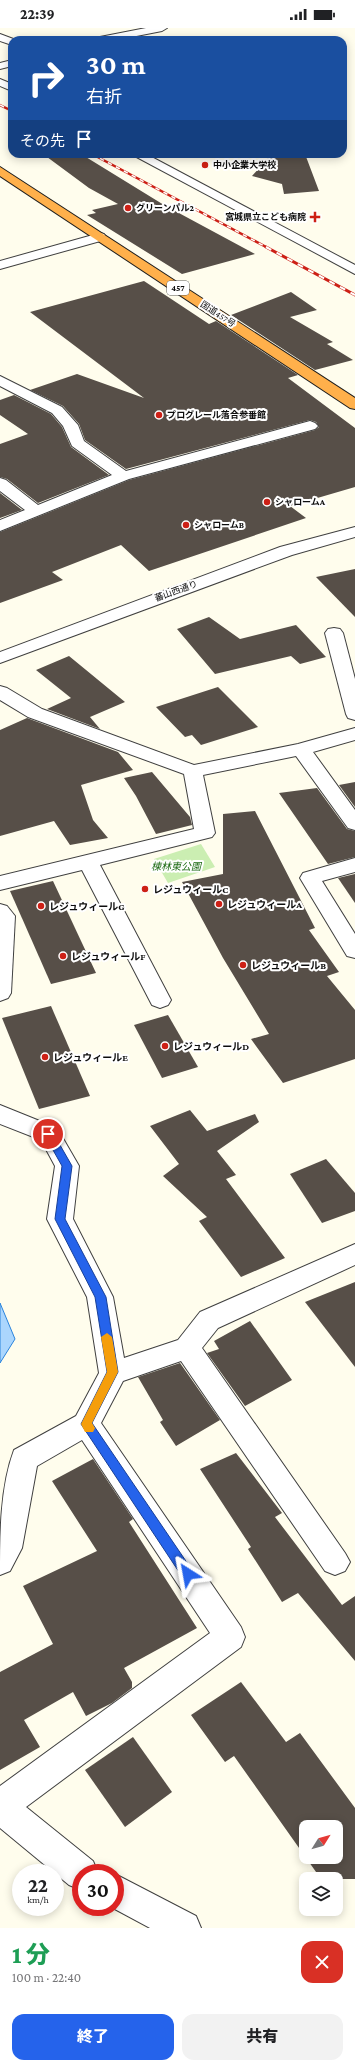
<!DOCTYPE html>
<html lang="ja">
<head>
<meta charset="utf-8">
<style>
  :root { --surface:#fff; --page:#f2f2f2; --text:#202124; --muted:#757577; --accent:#2563eb }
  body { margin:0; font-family:"Crimson Pro","Noto Sans JP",serif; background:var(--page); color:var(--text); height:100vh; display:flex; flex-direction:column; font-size:15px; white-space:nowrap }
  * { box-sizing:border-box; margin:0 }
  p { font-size:13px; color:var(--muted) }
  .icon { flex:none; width:22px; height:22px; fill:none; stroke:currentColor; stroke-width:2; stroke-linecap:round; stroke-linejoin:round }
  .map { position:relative; height:1900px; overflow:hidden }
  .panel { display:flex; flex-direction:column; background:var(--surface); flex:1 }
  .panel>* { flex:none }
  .guide { position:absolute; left:8px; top:8px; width:339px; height:122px; border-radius:12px; box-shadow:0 2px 10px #0003; background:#1a4fa0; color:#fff; overflow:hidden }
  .needle { width:26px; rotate:53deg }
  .controls { position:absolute; left:299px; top:1792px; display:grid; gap:8px }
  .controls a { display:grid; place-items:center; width:44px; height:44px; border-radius:8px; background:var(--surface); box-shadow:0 2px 10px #0003; font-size:20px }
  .speed { position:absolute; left:12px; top:1836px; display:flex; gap:8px; font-size:20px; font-weight:700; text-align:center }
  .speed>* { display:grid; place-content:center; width:52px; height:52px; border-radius:50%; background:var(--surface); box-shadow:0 2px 10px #0003; line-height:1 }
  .speed small { font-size:10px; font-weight:400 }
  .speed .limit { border:6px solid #d22; background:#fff; color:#111 }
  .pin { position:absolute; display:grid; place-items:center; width:34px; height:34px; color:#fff; margin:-17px; border:2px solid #fff; border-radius:50%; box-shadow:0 1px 4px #0007 }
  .me { position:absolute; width:44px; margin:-22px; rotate:326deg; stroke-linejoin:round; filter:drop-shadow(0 0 3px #0008) }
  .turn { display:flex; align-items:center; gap:14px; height:84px; padding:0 12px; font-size:18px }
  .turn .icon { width:52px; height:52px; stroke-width:2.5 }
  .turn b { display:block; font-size:28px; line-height:34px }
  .then { display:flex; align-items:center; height:38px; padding:0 12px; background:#0003; gap:8px; font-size:15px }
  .round { display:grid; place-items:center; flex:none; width:42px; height:42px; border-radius:12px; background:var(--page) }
  .overview { display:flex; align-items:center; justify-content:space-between; height:68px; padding:0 12px }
  h1 { font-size:24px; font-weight:800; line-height:30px; color:#1e9e55 }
  .cta { display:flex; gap:8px; margin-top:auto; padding:8px 12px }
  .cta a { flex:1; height:46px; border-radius:12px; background:var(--accent); color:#fff; font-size:16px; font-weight:800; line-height:46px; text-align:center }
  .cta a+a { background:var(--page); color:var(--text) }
  .status { display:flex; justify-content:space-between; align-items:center; height:28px; padding:0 20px; background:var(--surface); direction:ltr }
  .status svg { height:11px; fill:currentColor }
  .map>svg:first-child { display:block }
  .green { fill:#cbeeb2 }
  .water { fill:#abd6fd; stroke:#2a83dc }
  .building { fill:#574f48; fill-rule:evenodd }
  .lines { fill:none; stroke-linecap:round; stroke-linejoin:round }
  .minor-casing { stroke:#404040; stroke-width:2 }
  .highway-casing { stroke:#1e1e1e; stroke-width:2 }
  .minor { fill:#fff; fill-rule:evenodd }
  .highway { fill:#ffb04b; fill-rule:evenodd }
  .rail-far1-casing { stroke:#cd2016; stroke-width:2.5 }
  .rail-casing { stroke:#cd2016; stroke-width:3 }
  .rail-far1 { stroke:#fff; stroke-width:1.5; stroke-dasharray:4.5; stroke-linecap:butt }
  .rail { stroke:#fff; stroke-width:2; stroke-dasharray:6; stroke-linecap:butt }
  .route { fill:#2563eb; stroke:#184099 }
  .slow { fill:#f59e0b }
  .poi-dot { fill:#cd2016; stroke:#fff; stroke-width:1.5 }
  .labels { text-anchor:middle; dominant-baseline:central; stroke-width:4; stroke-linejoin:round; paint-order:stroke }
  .far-poi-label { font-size:9px; font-weight:bold; fill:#0d0d0d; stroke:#fff; text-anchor:start }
  .shield { fill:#fff; stroke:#565656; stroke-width:1 }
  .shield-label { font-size:9px; font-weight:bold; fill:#0d0d0d }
  .far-street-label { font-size:9px; fill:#0d0d0d; stroke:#fff }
  .park-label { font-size:10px; font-style:italic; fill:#1f6c16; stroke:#fff }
  .poi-label { font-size:10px; font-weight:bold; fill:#0d0d0d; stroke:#fff; text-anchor:start }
</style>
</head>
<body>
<div class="status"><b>22:39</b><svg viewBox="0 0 49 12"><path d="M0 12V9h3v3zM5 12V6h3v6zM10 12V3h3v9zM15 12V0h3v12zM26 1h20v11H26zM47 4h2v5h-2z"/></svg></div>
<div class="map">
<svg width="355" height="1900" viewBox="0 0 355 1900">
  <rect width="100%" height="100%" fill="#fffded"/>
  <!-- green -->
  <path class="green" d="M201 816 215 839 168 855 154 831Z"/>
  <!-- water -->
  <path class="water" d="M0 1275 15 1311 0 1335Z"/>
  <!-- building -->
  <g class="building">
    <path d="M43 126H81L164 177 255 226 182 246 87 187 96 185 92 182 118 176 89 160Z"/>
    <path d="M272 126H305L319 163 284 166 282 156 252 148Z"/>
    <path d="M144 253 209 296 216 293 298 347 288 350 355 400V459L290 478 306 490 149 543 121 517 52 544 63 552 0 575V504L129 452 315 402 319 399 316 394 310 392 126 441 85 412 79 396 63 378 30 362 77 346 144 370 30 284Z"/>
    <path d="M291 264 317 282 290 289 333 314 327 316 353 332 315 342 231 287Z"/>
    <path d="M14 367 51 386 62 399 71 419 109 447 38 475 7 451 0 449V416L28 406 0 387V372Z"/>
    <path d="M0 465 22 482 0 490Z"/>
    <path d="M355 541V589L316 549Z"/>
    <path d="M209 589 240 611 296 597 326 629 300 636 291 628 215 646 177 601Z"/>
    <path d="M69 628 125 674 90 689 100 701 47 681 71 670 36 642Z"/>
    <path d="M218 659 258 699 201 717 192 707 185 709 156 679Z"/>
    <path d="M27 690 118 724 133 742 81 757 93 792 108 810 70 817 54 793 0 808V702Z"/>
    <path d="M152 744 190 789 192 797 156 806 136 768 124 750Z"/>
    <path d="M355 754V779L339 757Z"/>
    <path d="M317 760 347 801 355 803V829L328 836 279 765Z"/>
    <path d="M255 783 315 900 309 902 339 944 327 948 355 982V1031L283 1055 251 1011 269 1006 223 930 182 854 223 846V786Z"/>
    <path d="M355 846V875L338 850Z"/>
    <path d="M53 853 96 945 51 956 10 863Z"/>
    <path d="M51 978 90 1068 39 1081 2 990Z"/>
    <path d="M168 987 198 1039 162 1050 134 997Z"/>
    <path d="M190 1082 207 1103 255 1086 259 1094 217 1123 236 1147 226 1151 285 1230 241 1249 199 1193 207 1189 163 1148 179 1136 150 1098Z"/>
    <path d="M326 1131 355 1165V1183L322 1195 290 1146Z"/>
    <path d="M355 1254V1339L305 1274Z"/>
    <path d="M250 1293 292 1352 245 1378 207 1325 219 1321 214 1313Z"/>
    <path d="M180 1335 220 1392 176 1418 160 1394 163 1392 138 1349Z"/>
    <path d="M236 1425 282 1485 275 1489 342 1577 355 1568V1633L298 1565 282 1574 248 1521 251 1519 200 1441Z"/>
    <path d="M93 1431 133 1491 129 1494 197 1600 124 1640 132 1654V1660L112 1675 86 1688 73 1664 24 1692 40 1719 0 1742V1644L53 1616 23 1558 97 1523 52 1453Z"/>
    <path d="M241 1654 286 1714 300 1705 355 1780V1851H321L234 1728 225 1734 191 1687ZM306 1799H336V1829H306Z"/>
    <path d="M133 1709 172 1764 125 1799 85 1742Z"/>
  </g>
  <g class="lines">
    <defs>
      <g id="minor">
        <path d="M146 0H167L162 3 116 12H95L100 9Z"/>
        <path d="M0 6 16 12H12V17L0 13Z"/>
        <path d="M12 32V38L0 41V35Z"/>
        <path d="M0 51 12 56V63L0 58Z"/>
        <path d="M131 126H146L355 237V246Z"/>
        <path d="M100 205 104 206 106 209 104 212 0 241V233Z"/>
        <path d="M0 348 62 379 78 397 84 413 126 443 310 393 315 395 318 398 315 401 129 451 0 503V492L25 482 0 463V450L6 452 38 477 112 447 72 418 63 398 52 385 0 358Z"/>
        <path d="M355 499V509L292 527 0 635V624L280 519Z"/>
        <path d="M334 600 340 601 343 605 355 651V692L348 690 346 686 325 605 328 601Z"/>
        <path d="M0 658 7 660 42 681 194 737 298 716 355 700V712L313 724 355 782V802L348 800 296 728 203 747 215 805 212 809 100 837 171 972 168 977 160 980 152 977 82 842 0 862V848L194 801 184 746 28 689 0 672Z"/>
        <path d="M355 830V844L322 853 355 906V930L347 928 300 850 303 845Z"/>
        <path d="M0 876 7 878 15 888 11 965 8 970 0 973Z"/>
        <path d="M0 1077 57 1100 79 1138 73 1191 113 1269 124 1330 178 1312 200 1284 355 1216V1237L218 1300 202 1320 345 1525 350 1534 345 1543 335 1547 325 1543 181 1333 123 1353 101 1395 241 1599 245 1609 241 1619 26 1779 93 1833 98 1845H81V1862L69 1857 0 1800V1758L210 1605 82 1412 37 1438 22 1520 10 1543 0 1547C0 1507 0 1459 14 1422L76 1388 99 1345 87 1269 47 1191 55 1138 41 1112 0 1096Z"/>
        <path d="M115 1846 196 1888 201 1900H150L111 1879H115Z"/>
      </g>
      <path id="highway" d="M0 139 355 370V381L350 380 0 148Z"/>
    </defs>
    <!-- minor casing -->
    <use href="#minor" class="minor-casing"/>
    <!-- highway casing -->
    <use href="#highway" class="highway-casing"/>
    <!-- minor -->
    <use href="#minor" class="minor"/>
    <!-- highway -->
    <use href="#highway" class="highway"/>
    <defs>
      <g id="rail-far1">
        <path d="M0 77 12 83"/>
        <path d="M92 126 268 220"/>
      </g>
      <path id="rail" d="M266 219 355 267"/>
    </defs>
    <!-- rail-far1 casing -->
    <use href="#rail-far1" class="rail-far1-casing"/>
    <!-- rail casing -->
    <use href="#rail" class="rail-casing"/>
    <!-- rail-far1 -->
    <use href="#rail-far1" class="rail-far1"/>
    <!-- rail -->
    <use href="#rail" class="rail"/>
  </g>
  <!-- route -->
  <path class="route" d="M48 1102 52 1103 72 1138 65 1191 106 1269 118 1344 92 1395 192 1542 194 1546 192 1550 188 1552 183 1550 81 1396 107 1344 95 1269 55 1191 62 1138 44 1106Z"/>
  <!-- slow -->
  <path class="slow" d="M107 1305 112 1309 118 1344 92 1395 95 1400 93 1404H85L81 1396 107 1344 101 1309Z"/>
  <!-- markers -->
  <g class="poi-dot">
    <circle cx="205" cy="137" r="4"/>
    <circle cx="128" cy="180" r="4"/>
    <path d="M313 183h4v4h4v4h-4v4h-4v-4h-4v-4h4z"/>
    <circle cx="159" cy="387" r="4"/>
    <circle cx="267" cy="474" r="4"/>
    <circle cx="186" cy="497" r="4"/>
    <circle cx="145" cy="861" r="4"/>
    <circle cx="219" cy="876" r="4"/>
    <circle cx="41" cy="878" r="4"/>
    <circle cx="63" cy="928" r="4"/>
    <circle cx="243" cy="937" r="4"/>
    <circle cx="165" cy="1018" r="4"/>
    <circle cx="45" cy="1029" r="4"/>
  </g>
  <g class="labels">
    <!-- far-poi labels -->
    <g class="far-poi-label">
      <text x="213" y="137">中小企業大学校</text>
      <text x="136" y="180">グリーンパル2</text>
      <text x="306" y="189" text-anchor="end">宮城県立こども病院</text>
      <text x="167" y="387">プログレール落合参番館</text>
      <text x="275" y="474">シャロームA</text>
      <text x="194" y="497">シャロームB</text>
    </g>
    <!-- shield labels -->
    <rect class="shield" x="167" y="253" width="22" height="14" rx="3"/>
    <g class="shield-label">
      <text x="178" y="260">457</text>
    </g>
    <!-- far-street labels -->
    <g class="far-street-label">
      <text transform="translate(218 286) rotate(33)">国道457号</text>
      <text transform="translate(176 563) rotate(-20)">蕃山西通り</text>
    </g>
    <!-- park labels -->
    <g class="park-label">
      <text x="176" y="838">棟林東公園</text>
    </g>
    <!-- poi labels -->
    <g class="poi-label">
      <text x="153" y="861">レジュウィールC</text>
      <text x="227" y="876">レジュウィールA</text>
      <text x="49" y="878">レジュウィールG</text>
      <text x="71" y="928">レジュウィールF</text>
      <text x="251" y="937">レジュウィールB</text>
      <text x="173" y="1018">レジュウィールD</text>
      <text x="53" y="1029">レジュウィールE</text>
    </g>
  </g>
</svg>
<div class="controls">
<a><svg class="needle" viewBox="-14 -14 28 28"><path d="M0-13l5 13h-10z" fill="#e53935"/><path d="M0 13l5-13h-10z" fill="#757577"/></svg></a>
<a><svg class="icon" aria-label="layers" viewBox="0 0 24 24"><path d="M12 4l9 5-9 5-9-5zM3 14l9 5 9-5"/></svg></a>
</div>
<div class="speed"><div>22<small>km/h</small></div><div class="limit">30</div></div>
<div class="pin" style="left:48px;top:1106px;background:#d93025"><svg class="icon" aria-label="arrive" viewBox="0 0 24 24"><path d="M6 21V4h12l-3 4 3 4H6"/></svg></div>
<svg class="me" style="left:188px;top:1546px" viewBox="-20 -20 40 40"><path d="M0-17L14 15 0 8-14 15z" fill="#2563eb" stroke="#fff" stroke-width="4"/></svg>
<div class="guide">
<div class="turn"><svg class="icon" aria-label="right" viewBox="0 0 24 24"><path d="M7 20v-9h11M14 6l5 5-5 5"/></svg><div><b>30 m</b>右折</div></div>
<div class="then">その先<svg class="icon" aria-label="arrive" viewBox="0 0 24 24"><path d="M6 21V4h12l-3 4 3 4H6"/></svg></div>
</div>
</div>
<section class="panel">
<div class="overview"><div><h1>1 分</h1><p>100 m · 22:40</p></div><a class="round" style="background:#d93025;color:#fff"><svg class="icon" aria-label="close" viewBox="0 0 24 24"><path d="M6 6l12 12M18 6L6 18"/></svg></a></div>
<div class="cta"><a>終了</a><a>共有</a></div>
</section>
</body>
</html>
